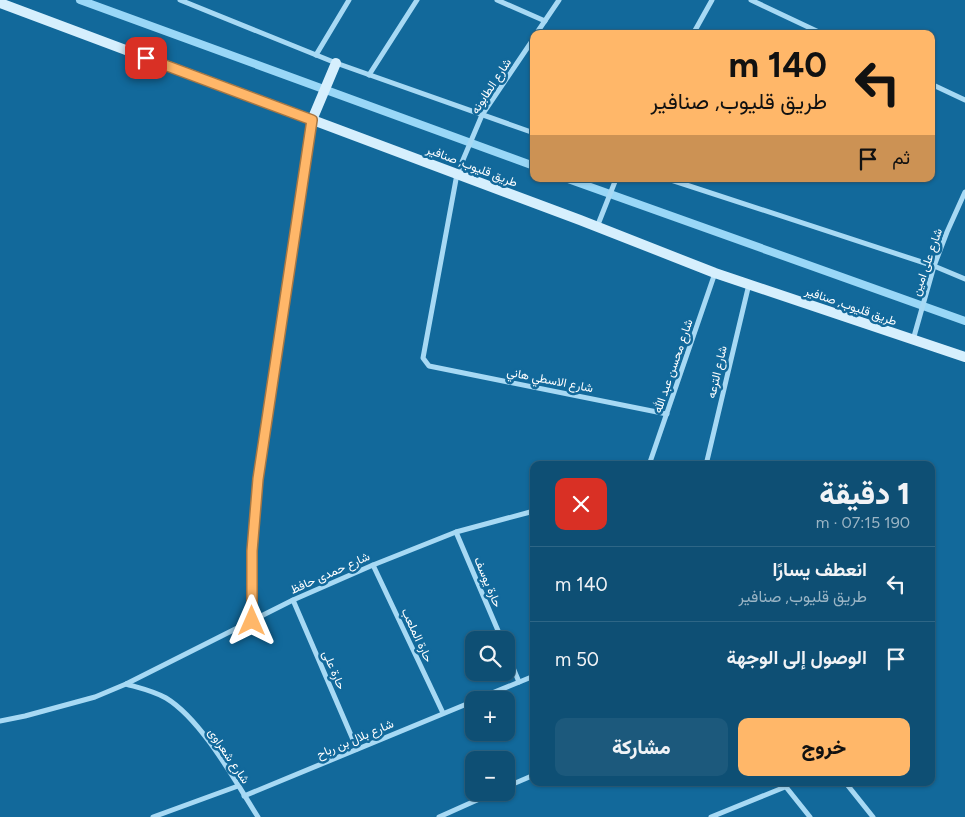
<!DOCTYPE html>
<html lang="ar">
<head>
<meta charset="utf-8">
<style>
  :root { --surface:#0e4f74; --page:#1c597c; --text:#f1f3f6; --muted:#9bb5c5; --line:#2e6686; --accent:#ffb769 }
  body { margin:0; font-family:Figtree,Vazirmatn,sans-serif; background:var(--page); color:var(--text); direction:rtl; height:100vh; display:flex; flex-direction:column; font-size:19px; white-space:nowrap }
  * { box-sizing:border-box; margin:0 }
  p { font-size:16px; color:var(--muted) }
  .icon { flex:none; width:28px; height:28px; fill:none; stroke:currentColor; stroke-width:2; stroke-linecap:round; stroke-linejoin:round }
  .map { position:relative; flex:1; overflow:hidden; direction:ltr }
  .panel { position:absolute; left:530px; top:461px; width:405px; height:325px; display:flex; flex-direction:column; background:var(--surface); border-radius:10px; box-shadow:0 1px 4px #0004,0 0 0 1px var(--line); direction:rtl }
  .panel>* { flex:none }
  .top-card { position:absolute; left:530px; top:30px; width:405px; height:152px; border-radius:10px; box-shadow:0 1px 4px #0004,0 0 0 1px var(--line); direction:rtl; background:#ffb769; color:#111; overflow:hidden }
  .fabs { position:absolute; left:465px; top:631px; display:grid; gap:10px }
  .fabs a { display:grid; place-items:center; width:50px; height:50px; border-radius:10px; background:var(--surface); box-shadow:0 1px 4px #0004,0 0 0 1px var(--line); font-size:25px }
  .pin { position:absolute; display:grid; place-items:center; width:42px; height:42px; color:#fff; margin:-21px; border-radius:10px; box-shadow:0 2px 8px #0006 }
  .me { position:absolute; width:55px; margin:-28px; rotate:0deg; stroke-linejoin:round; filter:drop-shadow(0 0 4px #0008) }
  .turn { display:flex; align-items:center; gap:18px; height:105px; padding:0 25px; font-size:22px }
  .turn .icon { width:65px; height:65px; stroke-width:2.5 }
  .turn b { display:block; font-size:35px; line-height:42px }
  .then { display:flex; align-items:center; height:48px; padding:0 25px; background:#0003; gap:10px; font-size:19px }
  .round { display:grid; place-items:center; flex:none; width:52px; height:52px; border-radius:10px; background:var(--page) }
  .overview { display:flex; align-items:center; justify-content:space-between; height:85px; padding:0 25px }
  h1 { font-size:30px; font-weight:800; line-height:38px }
  .action { display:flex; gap:10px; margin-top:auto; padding:10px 25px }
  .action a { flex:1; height:58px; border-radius:10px; background:var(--accent); color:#111; font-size:20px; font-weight:800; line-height:58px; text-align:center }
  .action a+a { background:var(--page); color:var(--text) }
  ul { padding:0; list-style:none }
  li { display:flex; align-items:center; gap:15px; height:75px; padding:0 25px; border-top:1px solid var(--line) }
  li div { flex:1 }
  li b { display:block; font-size:19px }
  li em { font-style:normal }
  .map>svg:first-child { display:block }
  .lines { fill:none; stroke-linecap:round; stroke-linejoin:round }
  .stream { stroke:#99d7f7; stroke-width:8 }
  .street { stroke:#a7d9f4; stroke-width:5 }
  .secondary { stroke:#d6effd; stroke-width:10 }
  .route-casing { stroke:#a67744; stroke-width:12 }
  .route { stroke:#ffb769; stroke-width:9 }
  .labels { text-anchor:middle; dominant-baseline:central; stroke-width:5; stroke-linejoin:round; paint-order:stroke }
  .street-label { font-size:12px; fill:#fff; stroke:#12699b }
</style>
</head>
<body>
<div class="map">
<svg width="965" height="817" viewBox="0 0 965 817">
  <rect width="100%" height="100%" fill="#12699b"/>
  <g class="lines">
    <!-- stream -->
    <g class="stream">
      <path d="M80 0 534 166"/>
      <path d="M568 179 965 321"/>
    </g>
    <!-- street -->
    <g class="street">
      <path d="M180 0 336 63 534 133"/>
      <path d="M497 0 545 21"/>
      <path d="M751 0 823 34"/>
      <path d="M536 34 559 0"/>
      <path d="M693 34 712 0"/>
      <path d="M534 38 482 115 457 174 423 358 429 366 667 414"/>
      <path d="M316 55 349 0"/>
      <path d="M369 75 417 0"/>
      <path d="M931 84 965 100"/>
      <path d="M668 179 934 266 965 279"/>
      <path d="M597 227 616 179"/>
      <path d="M913 340 934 266 947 232 965 192"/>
      <path d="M649 465 715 273"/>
      <path d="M706 465 749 284"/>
      <path d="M456 532 502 640"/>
      <path d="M373 565 443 713"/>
      <path d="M293 600 357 749"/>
      <path d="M252 621V551L258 479 312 120"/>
      <path d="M506 651 519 682"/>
      <path d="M126 684C140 688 154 691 166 698 202 720 235 781 258 817"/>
      <path d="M475 700 534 676"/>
      <path d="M0 721 25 716 95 697 126 684 293 600 373 565 456 532 534 511"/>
      <path d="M782 782 810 817"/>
      <path d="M845 782 873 817"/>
      <path d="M506 787 534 775"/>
      <path d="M244 796 474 701"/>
      <path d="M153 817 238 786"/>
      <path d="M439 817 495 792"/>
      <path d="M711 817 785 787"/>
    </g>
    <!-- secondary -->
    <g class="secondary">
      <path d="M0 3 580 220 715 273 965 357"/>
      <path d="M312 120 336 63"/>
    </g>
  </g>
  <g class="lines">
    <defs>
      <path id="route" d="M146 58 312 120 258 479 252 551V621"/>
    </defs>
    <!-- route casing -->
    <use href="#route" class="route-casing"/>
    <!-- route -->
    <use href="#route" class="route"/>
  </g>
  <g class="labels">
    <!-- street labels -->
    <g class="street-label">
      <text transform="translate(491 86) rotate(-57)">شارع الطابونه</text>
      <text transform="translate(472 166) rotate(21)">طريق قليوب, صنافير</text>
      <text transform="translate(927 262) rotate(-71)">شارع على امين</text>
      <text transform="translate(851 306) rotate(19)">طريق قليوب, صنافير</text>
      <text transform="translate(673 366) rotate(-71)">شارع محسن عبد الله</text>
      <text transform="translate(717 372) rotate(-77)">شارع الترعه</text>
      <text transform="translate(550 380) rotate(11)">شارع الاسطي هاني</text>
      <text transform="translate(330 573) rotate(-24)">شارع حمدى حافظ</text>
      <text transform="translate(488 582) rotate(67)">حارة يوسف</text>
      <text transform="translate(417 635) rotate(65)">حارة الملعب</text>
      <text transform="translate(334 670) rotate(67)">حارة على</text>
      <text transform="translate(355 739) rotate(-23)">شارع بلال بن رباح</text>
      <text transform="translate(229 756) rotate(56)">شارع شعراوى</text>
    </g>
  </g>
</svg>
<div class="fabs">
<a><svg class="icon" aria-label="search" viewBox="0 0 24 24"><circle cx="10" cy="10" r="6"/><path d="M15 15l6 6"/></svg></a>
<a>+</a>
<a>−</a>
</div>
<div class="pin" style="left:146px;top:58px;background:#d93025"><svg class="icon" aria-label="arrive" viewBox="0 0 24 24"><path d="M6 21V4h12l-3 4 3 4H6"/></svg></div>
<svg class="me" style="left:252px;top:621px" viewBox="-20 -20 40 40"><path d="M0-17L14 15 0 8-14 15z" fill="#ffb769" stroke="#fff" stroke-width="4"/></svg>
<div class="top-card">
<div class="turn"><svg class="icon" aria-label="left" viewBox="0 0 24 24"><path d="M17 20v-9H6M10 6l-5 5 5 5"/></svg><div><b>140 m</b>طريق قليوب, صنافير</div></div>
<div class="then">ثم<svg class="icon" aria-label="arrive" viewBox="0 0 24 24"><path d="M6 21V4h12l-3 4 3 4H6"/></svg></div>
</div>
<section class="panel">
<div class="overview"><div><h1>1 دقيقة</h1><p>190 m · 07:15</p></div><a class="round" style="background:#d93025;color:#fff"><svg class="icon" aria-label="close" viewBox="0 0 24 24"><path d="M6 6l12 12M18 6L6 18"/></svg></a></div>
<ul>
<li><svg class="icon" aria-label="left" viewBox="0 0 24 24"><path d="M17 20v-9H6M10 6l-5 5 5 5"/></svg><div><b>انعطف يسارًا</b><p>طريق قليوب, صنافير</p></div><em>140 m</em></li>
<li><svg class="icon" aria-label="arrive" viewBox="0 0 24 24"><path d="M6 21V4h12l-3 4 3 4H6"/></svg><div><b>الوصول إلى الوجهة</b></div><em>50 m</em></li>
</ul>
<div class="action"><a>خروج</a><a>مشاركة</a></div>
</section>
</div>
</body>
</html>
